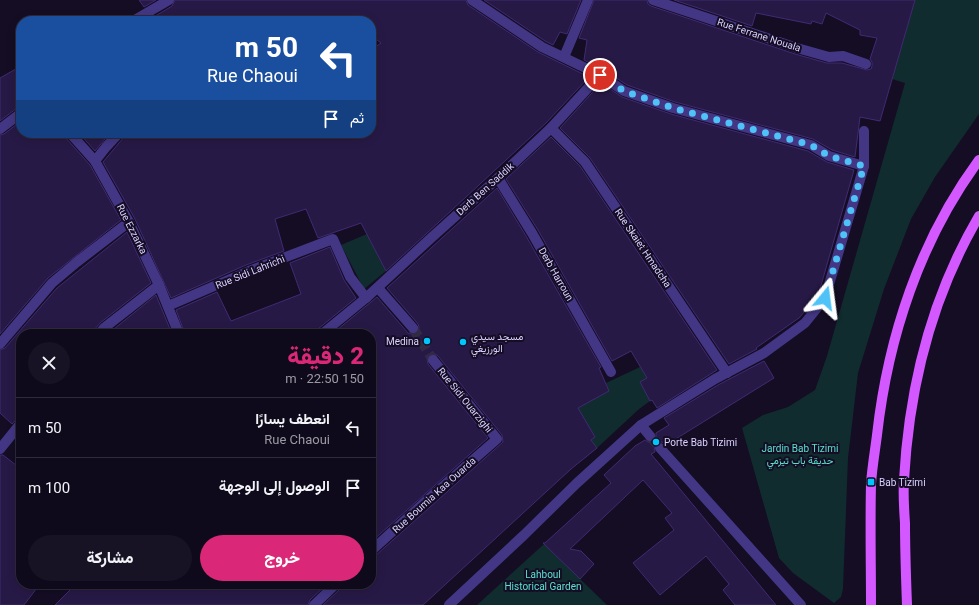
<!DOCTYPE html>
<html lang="ar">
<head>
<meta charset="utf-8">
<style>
  :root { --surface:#0f0a1b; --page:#181324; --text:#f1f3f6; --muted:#9b9aa3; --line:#2f2b3a; --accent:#db2777 }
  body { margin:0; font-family:Roboto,Vazirmatn,sans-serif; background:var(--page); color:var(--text); direction:rtl; height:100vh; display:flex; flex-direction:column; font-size:15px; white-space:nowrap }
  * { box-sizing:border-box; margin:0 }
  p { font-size:13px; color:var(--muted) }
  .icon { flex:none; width:22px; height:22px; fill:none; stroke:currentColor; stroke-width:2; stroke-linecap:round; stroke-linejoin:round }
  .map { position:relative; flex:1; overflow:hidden; direction:ltr }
  .side { position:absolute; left:16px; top:329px; width:360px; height:260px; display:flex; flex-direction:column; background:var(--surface); border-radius:16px; box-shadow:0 2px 10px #0003,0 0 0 1px var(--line); direction:rtl }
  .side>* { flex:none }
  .guide { position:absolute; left:16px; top:16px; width:360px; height:122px; border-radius:16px; box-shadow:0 2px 10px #0003,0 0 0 1px var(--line); direction:rtl; background:#1a4fa0; color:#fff; overflow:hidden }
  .pin { position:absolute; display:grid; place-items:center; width:34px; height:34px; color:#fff; margin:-17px; border:2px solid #fff; border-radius:50%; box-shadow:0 1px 4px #0007 }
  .me { position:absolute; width:44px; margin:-22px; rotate:16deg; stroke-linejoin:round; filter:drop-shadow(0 0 3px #0008) }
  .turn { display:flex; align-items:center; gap:14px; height:84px; padding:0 12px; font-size:18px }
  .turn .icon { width:52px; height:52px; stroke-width:2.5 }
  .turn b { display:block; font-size:28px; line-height:34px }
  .then { display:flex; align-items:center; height:38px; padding:0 12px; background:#0003; gap:8px; font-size:15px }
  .round { display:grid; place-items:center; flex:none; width:42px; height:42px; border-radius:21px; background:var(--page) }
  .head { display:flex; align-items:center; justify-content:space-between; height:68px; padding:0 12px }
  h1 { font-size:24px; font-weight:800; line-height:30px; color:var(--accent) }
  .action { display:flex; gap:8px; margin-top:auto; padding:8px 12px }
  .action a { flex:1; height:46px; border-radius:24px; background:var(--accent); color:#fff; font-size:16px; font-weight:800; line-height:46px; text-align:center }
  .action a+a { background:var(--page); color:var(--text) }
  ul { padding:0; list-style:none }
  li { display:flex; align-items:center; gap:12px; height:60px; padding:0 12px; border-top:1px solid var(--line) }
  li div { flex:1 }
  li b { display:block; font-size:15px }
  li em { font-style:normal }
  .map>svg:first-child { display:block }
  .green { fill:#102c2e }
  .building { fill:#271946; stroke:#412a73 }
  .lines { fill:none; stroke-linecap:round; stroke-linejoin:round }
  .minor-tunnel { stroke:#322a45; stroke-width:10; stroke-dasharray:10 5; stroke-linecap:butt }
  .minor { stroke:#433785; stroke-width:10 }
  .major { stroke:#d358ff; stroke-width:10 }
  .route { stroke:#4fc3f7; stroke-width:7; stroke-dasharray:0 12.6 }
  .poi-dot { fill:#00c6fc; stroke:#140d24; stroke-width:1.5 }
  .labels { text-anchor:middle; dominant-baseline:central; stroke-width:4; stroke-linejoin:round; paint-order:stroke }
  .street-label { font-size:10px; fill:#dbd1ff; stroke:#140d24 }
  .poi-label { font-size:10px; fill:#dbd1ff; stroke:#140d24; text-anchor:start }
  .park-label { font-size:10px; fill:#58e3d0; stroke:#140d24 }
</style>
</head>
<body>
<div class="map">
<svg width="979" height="605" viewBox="0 0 979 605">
  <rect width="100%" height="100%" fill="#140d24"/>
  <!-- green -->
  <g class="green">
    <path d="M915 0H979V114L935 177 911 219 884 289 858 373 848 458 843 589 841 597 834 603 793 573 779 558 742 428 763 415 788 407 815 390 827 356 905 83 892 79Z"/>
    <path d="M367 234 386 271 364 289 341 245Z"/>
    <path d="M640 367 647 378 640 382 650 401 639 409 597 448 591 440 595 437 578 408 609 391 606 383Z"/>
    <path d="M544 544 607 605H477Z"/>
  </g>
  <!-- building -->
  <g class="building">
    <path d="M139 0H156L144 7Z"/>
    <path d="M175 0H466L468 5 538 52 589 77 546 123 386 271 361 223 318 238 306 209 275 219 284 251 246 265 171 298 135 219 103 162 124 137 125 133H371V50L381 43 371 35V21H154L152 18 172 6Z"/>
    <path d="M484 0H581L567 34 560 32 553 45 545 41Z"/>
    <path d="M594 0H647L648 4 651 6 795 54 827 63H842L867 70 871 69 872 66V62L870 59 877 38 860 35V30L826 13 822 24 812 21 811 24 756 13 752 26 674 0H915L880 121 860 117 855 157 832 150 813 139 675 102 627 85 604 70 584 60 587 40 579 38Z"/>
    <path d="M21 66V107L17 108 0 121V78Z"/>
    <path d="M601 83 622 97 671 114 808 151 827 162 854 170 818 296 799 318 756 348 757 349 729 364 590 158 560 128Z"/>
    <path d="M21 121V133H64L65 137 90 165 121 220 48 278 0 334V135L4 134Z"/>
    <path d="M79 133H110L95 151Z"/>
    <path d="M551 137 580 166 717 370 657 408 652 400 650 401 640 382 647 378 631 351 612 361 538 230 506 179Z"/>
    <path d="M497 188 526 236 601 367 599 368 609 391 578 408 595 437 591 440 597 448 571 469 423 605H323L340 589 342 584H371V557L375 556 503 442 502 435 438 356 435 354 429 355 427 358 428 364 488 438 371 542V334H332L377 297 408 333 414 334 418 333 419 327 418 324 387 288Z"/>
    <path d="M127 232 151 283 100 323 94 330 93 334H21V415L12 424 0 413V350L5 348 57 288Z"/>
    <path d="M330 247 344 280 356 298 318 329 316 334H185L176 310 217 292 231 321 301 294 290 263Z"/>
    <path d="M156 295 172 334H107L109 333Z"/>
    <path d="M764 361 774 378 666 445 662 442 656 443 654 446 655 452 651 454 776 605H735L723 590 729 584 706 556 660 595 633 563 674 530 665 518 672 513 643 480 570 549 581 551 594 564 580 579 543 543H545L611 483 604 475 635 446 645 440 648 442 654 441 656 438V433L669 425 664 418 718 385Z"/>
    <path d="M0 455H3L21 469V584H40L24 605H0Z"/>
    <path d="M76 584H327L310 600 308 605H55Z"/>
  </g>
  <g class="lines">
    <!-- minor-tunnel -->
    <g class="minor-tunnel">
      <path d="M413 328 433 360"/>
      <path d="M650 436 660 448"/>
    </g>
    <!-- minor -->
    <g class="minor">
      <path d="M472 0 542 47 600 75 624 91 673 108 811 145 829 156 864 166"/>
      <path d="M653 0 797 48 829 57 843 56 866 64"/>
      <path d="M133 21 169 0"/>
      <path d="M564 57 588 0"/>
      <path d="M551 128 585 162 727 373"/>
      <path d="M0 129 21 113"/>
      <path d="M70 133 95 161 129 222 159 285 179 334"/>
      <path d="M95 161 106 147 119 133"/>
      <path d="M498 178 532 233 611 372"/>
      <path d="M378 288 413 328"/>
      <path d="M168 306 249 271 333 239 350 277 366 298"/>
      <path d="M99 334 104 328 159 285"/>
      <path d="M322 334 366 298 431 238 498 178 551 128 600 75"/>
      <path d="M0 344 52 283 77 262 129 222"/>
      <path d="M641 425 650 436"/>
      <path d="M660 448 801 605"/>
      <path d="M0 449 21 423"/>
      <path d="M371 551 426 501 497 439 433 360"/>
      <path d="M314 605 336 584"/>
      <path d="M449 605 524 535 577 483 641 425 715 379 764 353 805 323 825 298 864 166V131"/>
    </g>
    <!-- major -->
    <g class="major">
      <path d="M871 605C871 565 870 524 871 484 872 468 875 451 877 435 888 337 920 240 979 160"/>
      <path d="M907 605C906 578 905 550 905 523 904 509 903 494 904 480 909 388 932 296 979 216"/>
    </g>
  </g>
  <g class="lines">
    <!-- route -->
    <path class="route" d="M600 75 624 91 673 108 811 145 829 156 864 166 825 298"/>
  </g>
  <!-- markers -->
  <g class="poi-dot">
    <circle cx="427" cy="341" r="4"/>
    <circle cx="463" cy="342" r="4"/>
    <circle cx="656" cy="442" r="4"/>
    <rect x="867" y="478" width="8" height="8" rx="2"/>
  </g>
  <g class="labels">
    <!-- street labels -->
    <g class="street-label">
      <text transform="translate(759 35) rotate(18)">Rue Ferrane Nouala</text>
      <text transform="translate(485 189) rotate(-42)">Derb Ben Saddik</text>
      <text transform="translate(132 229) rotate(63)">Rue Ezzarka</text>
      <text transform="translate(643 248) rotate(56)">Rue Skaiet Hmadcha</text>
      <text transform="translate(250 272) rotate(-22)">Rue Sidi Lahrichi</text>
      <text transform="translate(556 274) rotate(60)">Derb Harroun</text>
      <text transform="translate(465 400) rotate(51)">Rue Sidi Ouarzighi</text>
      <text transform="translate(434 495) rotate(-42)">Rue Boumia Kaa Ouarda</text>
    </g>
    <!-- poi labels -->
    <g class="poi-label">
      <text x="471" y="336">مسجد سيدي<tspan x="471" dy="12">الورزيغي</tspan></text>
      <text x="419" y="341" text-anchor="end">Medina</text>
      <text x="664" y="442">Porte Bab Tizimi</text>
      <text x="879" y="482">Bab Tizimi</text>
    </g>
    <!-- park labels -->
    <g class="park-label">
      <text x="800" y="448">Jardin Bab Tizimi<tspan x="800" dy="12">حديقة باب تيزمي</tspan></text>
      <text x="543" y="574">Lahboul<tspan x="543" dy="12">Historical Garden</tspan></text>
    </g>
  </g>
</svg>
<div class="pin" style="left:600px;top:75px;background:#d93025"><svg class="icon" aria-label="arrive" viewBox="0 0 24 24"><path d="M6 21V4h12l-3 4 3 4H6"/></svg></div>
<svg class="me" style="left:825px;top:298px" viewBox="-20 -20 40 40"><path d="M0-17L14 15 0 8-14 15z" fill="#4fc3f7" stroke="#fff" stroke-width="4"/></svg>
<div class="guide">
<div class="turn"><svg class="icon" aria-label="left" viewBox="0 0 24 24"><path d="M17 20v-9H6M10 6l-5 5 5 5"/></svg><div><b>50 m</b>Rue Chaoui</div></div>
<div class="then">ثم<svg class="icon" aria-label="arrive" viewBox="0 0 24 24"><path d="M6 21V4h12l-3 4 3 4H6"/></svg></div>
</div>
<section class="side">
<div class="head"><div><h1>2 دقيقة</h1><p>150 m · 22:50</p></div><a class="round"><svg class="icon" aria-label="close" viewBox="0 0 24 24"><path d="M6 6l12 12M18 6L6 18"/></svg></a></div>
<ul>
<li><svg class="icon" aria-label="left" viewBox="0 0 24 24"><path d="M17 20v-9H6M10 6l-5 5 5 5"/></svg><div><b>انعطف يسارًا</b><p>Rue Chaoui</p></div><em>50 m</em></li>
<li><svg class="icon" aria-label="arrive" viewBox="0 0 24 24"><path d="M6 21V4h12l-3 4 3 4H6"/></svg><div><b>الوصول إلى الوجهة</b></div><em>100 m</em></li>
</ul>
<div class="action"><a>خروج</a><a>مشاركة</a></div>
</section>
</div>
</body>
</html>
